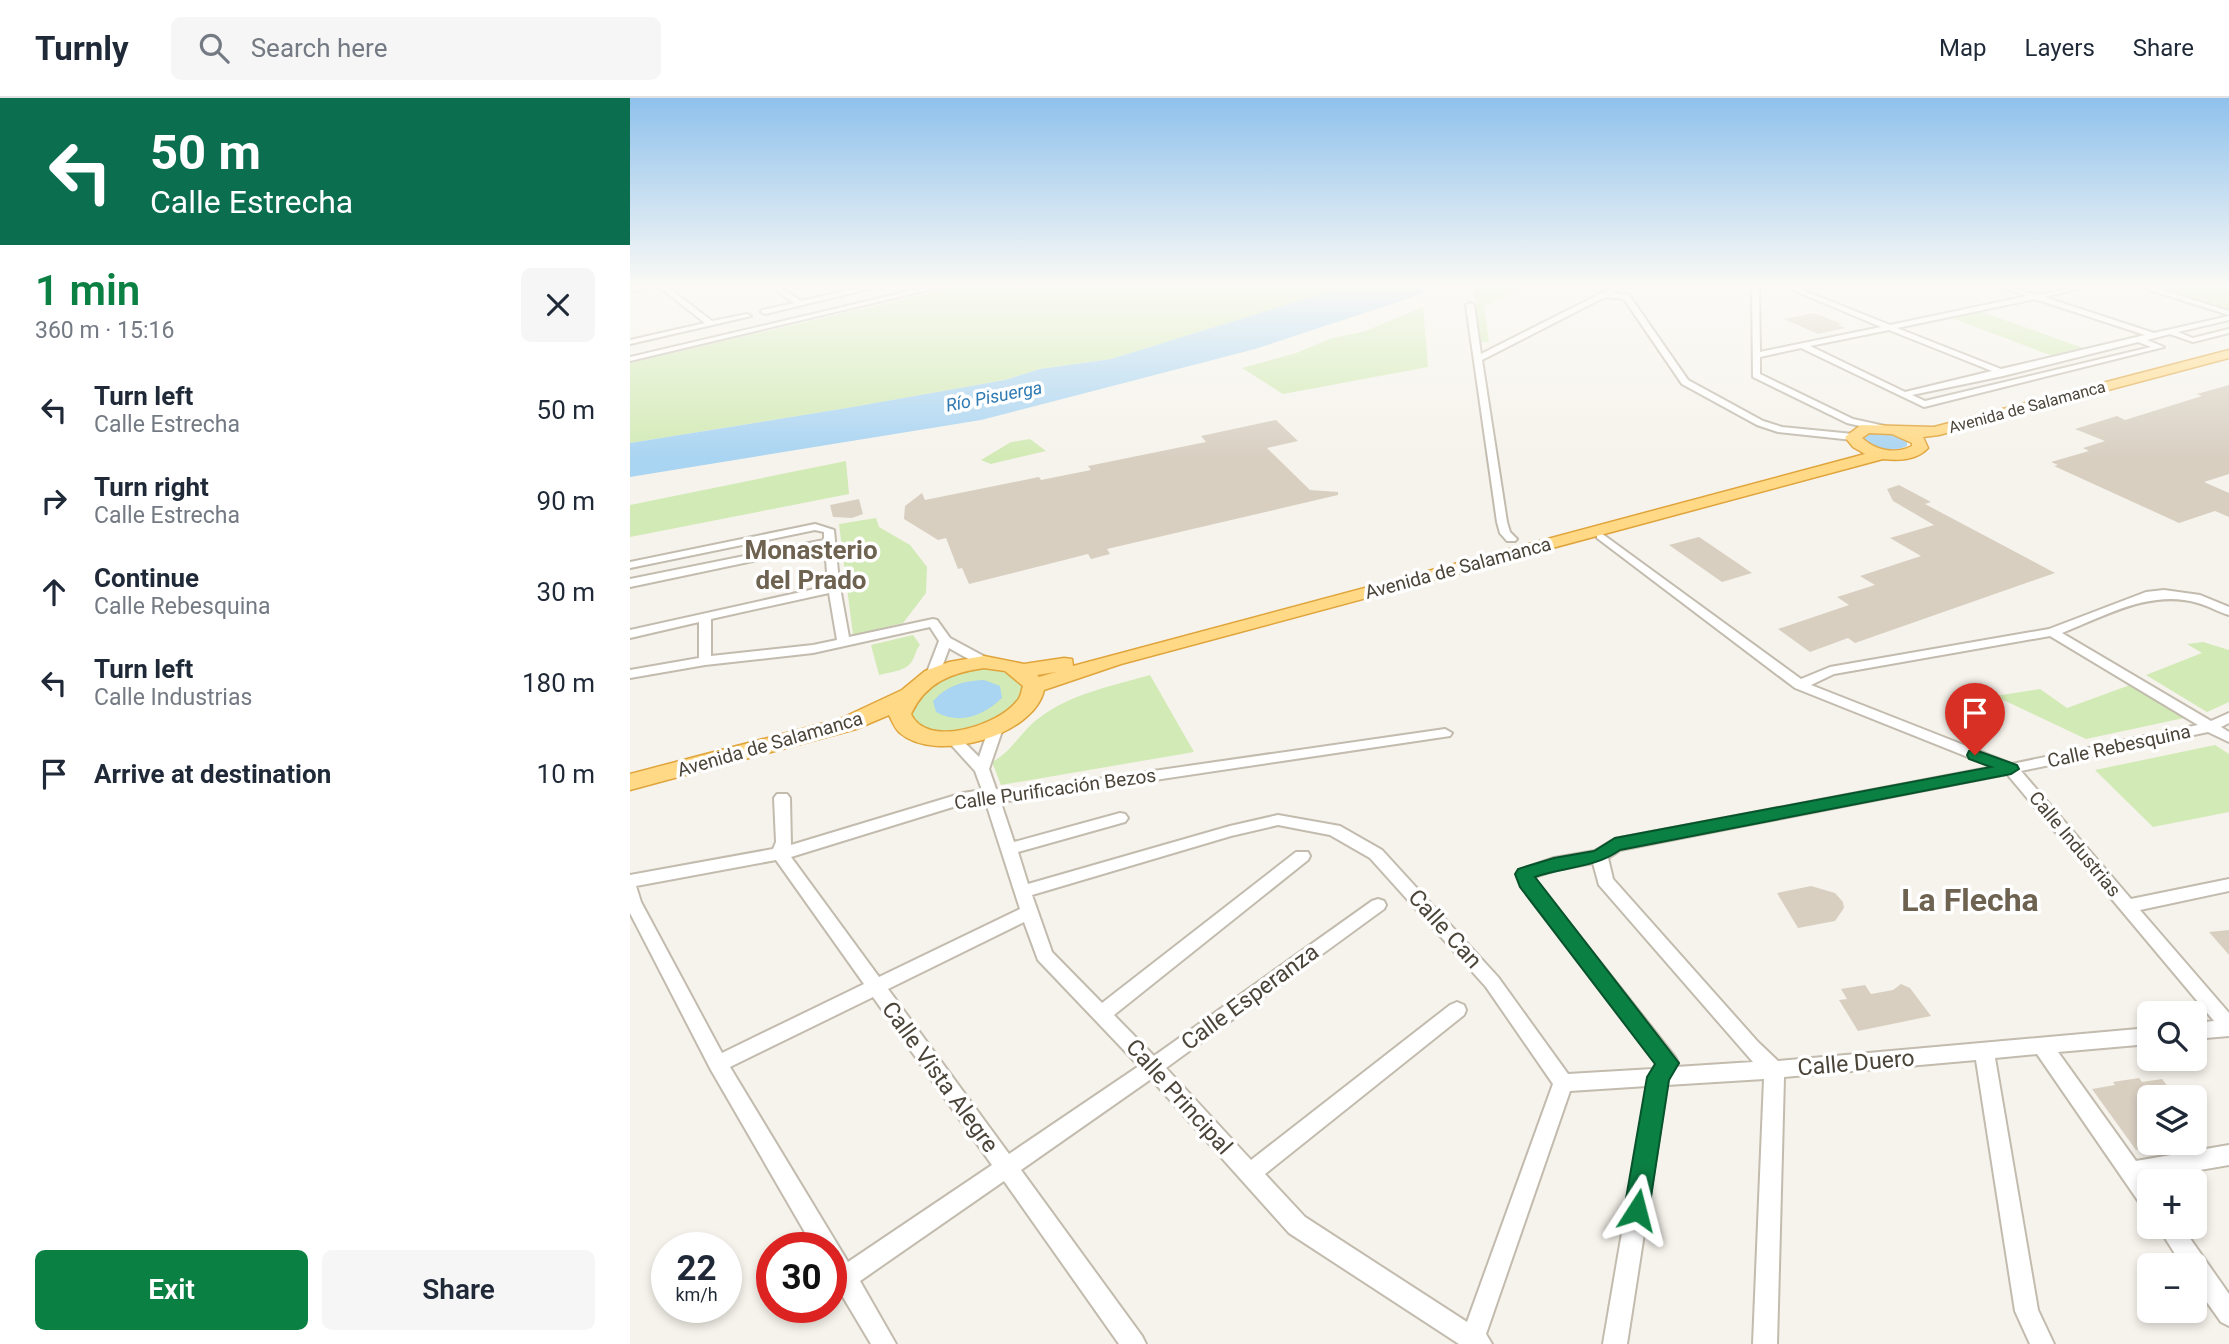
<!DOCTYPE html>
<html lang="en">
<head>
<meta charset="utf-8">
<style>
  :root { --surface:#fff; --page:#f6f6f7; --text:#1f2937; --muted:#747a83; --line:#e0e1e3; --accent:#0b8043 }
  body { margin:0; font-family:Roboto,sans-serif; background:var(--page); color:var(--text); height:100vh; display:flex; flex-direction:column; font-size:26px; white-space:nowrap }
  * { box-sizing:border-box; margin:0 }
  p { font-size:23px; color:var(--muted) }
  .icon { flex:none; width:38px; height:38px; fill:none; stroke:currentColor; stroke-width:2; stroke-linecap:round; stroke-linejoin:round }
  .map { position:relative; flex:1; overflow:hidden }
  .sheet { display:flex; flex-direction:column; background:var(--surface); width:630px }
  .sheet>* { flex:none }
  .hud { background:#0b6e4f; color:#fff; overflow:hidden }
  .fabs { position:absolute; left:1507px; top:903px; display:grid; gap:14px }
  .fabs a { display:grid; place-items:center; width:70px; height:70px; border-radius:10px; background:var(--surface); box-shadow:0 4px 10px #0003; font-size:35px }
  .speed { position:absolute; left:21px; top:1134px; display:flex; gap:14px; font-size:35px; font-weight:700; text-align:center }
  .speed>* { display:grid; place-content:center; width:91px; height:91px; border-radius:50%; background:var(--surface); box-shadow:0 4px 10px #0003; line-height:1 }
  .speed small { font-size:18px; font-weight:400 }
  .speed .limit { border:10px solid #d22; background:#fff; color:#111 }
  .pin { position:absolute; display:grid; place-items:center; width:60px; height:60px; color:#fff; margin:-72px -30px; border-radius:50% 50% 50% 0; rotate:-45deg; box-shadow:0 0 7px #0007 }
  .pin .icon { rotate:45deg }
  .me { position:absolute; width:77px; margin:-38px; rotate:9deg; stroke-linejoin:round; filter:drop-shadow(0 0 5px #0008) }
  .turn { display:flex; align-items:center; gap:24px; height:147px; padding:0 35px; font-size:32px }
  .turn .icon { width:91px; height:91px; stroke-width:2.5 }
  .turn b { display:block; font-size:49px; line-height:60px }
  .round { display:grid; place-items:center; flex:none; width:74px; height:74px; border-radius:10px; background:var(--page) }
  .summary { display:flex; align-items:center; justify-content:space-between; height:119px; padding:0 35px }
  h1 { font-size:42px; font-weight:600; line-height:52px; color:var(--accent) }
  .action { display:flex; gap:14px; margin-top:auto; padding:14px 35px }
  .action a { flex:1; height:80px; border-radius:10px; background:var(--accent); color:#fff; font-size:28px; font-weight:600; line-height:80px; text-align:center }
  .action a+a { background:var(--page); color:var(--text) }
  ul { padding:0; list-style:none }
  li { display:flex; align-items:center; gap:21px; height:91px; padding:0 35px }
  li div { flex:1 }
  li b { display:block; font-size:26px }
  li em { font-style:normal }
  header { display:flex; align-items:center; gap:42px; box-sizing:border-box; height:98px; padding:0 35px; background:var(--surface); border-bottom:2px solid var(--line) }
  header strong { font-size:33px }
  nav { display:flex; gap:38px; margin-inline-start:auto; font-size:24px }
  .search { width:490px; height:63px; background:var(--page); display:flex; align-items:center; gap:18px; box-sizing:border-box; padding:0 24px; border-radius:10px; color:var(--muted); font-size:26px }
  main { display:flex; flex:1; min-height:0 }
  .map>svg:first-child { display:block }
  .green { fill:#d2eab5 }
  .water { fill:#a9d4f2 }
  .building { fill:#d8cfc1 }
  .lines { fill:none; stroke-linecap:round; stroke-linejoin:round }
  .minor-casing { stroke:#c2bbae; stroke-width:4 }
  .trunk-casing { stroke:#e0a43c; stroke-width:3 }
  .minor { fill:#fff; fill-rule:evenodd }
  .trunk { fill:#ffd985; fill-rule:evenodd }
  .route { fill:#0b8043; stroke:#07532c; stroke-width:2 }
  .labels { text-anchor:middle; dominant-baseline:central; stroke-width:7; stroke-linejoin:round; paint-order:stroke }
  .far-street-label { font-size:16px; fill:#4b4439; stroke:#fff }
  .far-water-label { font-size:18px; font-style:italic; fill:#2e7ab2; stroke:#fff }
  .street-label { font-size:19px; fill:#4b4439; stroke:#fff }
  .near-street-label { font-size:23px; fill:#4b4439; stroke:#fff }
  .district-label { font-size:26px; font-weight:bold; fill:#6e6250; stroke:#fff }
  .near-district-label { font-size:32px; font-weight:bold; fill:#6e6250; stroke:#fff }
</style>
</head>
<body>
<header>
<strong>Turnly</strong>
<div class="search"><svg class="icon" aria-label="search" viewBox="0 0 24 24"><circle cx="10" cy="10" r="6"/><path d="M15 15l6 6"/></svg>Search here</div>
<nav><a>Map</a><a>Layers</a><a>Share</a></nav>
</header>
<main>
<section class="sheet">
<div class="hud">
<div class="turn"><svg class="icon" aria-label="left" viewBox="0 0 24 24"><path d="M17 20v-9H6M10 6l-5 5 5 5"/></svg><div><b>50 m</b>Calle Estrecha</div></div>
</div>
<div class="summary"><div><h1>1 min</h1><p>360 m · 15:16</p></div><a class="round"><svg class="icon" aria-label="close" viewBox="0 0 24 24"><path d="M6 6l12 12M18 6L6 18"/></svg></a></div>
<ul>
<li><svg class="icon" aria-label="left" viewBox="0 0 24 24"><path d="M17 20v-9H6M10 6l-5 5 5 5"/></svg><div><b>Turn left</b><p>Calle Estrecha</p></div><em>50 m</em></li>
<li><svg class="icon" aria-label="right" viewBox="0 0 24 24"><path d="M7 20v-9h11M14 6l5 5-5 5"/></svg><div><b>Turn right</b><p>Calle Estrecha</p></div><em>90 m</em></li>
<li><svg class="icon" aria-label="ahead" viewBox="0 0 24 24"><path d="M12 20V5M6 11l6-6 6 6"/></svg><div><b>Continue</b><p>Calle Rebesquina</p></div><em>30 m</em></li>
<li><svg class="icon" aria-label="left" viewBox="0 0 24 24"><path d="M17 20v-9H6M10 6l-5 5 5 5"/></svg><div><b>Turn left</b><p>Calle Industrias</p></div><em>180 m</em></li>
<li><svg class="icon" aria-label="arrive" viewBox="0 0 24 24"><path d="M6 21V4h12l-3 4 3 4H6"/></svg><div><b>Arrive at destination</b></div><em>10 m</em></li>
</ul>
<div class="action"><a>Exit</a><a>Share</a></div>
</section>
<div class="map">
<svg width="1599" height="1246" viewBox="0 0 1599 1246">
  <rect width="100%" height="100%" fill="#f6f3ec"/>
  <!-- green -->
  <g class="green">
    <path d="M334 187H720L481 261 410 271 375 282 218 310 0 345V265Z"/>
    <path d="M843 187H901L854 208 859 244H851Z"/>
    <path d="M1518 187H1599V212Z"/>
    <path d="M793 209 798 269 653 296 612 270 666 255 702 240 733 234Z"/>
    <path d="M1352 214 1456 251 1425 259 1322 220Z"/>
    <path d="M400 341 416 353 361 366 351 362 381 344Z"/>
    <path d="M216 363 219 396 0 439V407Z"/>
    <path d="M246 420 249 429 280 447 297 469 296 495 273 525 223 537 209 426Z"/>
    <path d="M283 537 290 547C285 553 286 557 282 563 277 573 260 574 249 577L241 547Z"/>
    <path d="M1573 544 1599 552V604L1577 614 1516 577 1572 555 1557 546Z"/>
    <path d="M354 570C436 581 364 633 319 633 280 634 265 605 302 584 317 575 337 572 354 570Z"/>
    <path d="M520 577 564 654 371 687 362 664C382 654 391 633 409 620 440 596 482 588 520 577Z"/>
    <path d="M1500 587 1554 620 1456 641 1365 598 1410 591 1437 610Z"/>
    <path d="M1585 647 1599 656V714L1523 729 1465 672Z"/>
  </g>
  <!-- water -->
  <g class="water">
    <path d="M720 187H810L774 202 625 251 351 322 0 379V345L217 310 375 282 410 271 481 261Z"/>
    <path d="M1240 334 1263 335 1277 343V348C1263 355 1247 351 1234 343L1233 338Z"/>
    <path d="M354 582 370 588 372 600C353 618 330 627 306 614L303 603C318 587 333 583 354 582Z"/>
  </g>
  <!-- building -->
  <g class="building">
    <path d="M1184 215 1212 226 1207 227 1215 230 1188 236 1154 221Z"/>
    <path d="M1599 287V376L1574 384 1599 395V419L1585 413 1549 425 1424 368 1428 367 1421 364 1459 353 1453 350 1475 343 1445 331 1487 318 1495 322 1572 298 1567 296Z"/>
    <path d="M646 322 668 343 637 350 680 392 708 394V397L477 451 480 456 461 461 458 456 339 486 332 470 328 471 316 440 308 442 274 421 275 408 292 395 295 402 409 379 411 382 461 372 458 368 576 344 571 338Z"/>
    <path d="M1269 387 1301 404 1295 406 1425 475 1225 545 1218 540 1180 554 1148 531 1219 507 1207 499 1245 487 1230 478 1291 458 1260 440 1304 427 1263 403 1257 391Z"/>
    <path d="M229 401 233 416 222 420 203 419 200 407Z"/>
    <path d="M1069 439 1103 462 1122 475 1092 484 1039 447Z"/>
    <path d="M1181 788 1205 795 1213 804 1214 810 1205 823 1168 830 1147 795Z"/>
    <path d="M1599 832V857L1579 834Z"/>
    <path d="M1271 886 1280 890 1301 918 1228 933 1209 902 1217 901 1211 891 1235 887 1241 896 1263 892Z"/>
    <path d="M1509 980 1512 984 1532 981 1546 999H1519V1050L1506 1052 1462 991 1485 987 1483 984Z"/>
  </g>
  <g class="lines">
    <defs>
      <g id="minor">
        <path d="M16 187H35L82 223 117 216 121 218 0 246V242L75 225 28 188 0 194V190Z"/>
        <path d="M139 187H147L171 203 242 187H255L135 216 131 214 132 212 164 205Z"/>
        <path d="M306 187H319L0 263V259Z"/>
        <path d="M988 187H997L982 195 999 197 1058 282 1133 323 1152 329 1223 336 1228 339 1223 342 1148 334 1127 327 1052 286 994 201 975 199 852 262 877 424 880 434 887 441 885 443H877L870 435 867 424 836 207 840 205 844 207 851 256Z"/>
        <path d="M1122 187H1129L1130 254 1251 229 1151 187H1160L1260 227 1397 198 1367 187C1380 187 1391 194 1404 196 1419 198 1446 187 1464 187L1414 199 1524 235 1599 218V222L1548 234 1563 240 1599 231V235L1563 244 1540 236 1517 242 1534 249 1294 309 1171 250 1130 259V276L1223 321 1255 328V332L1252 333 1217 325 1123 279ZM1405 201 1515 237 1371 271 1267 230ZM1259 232 1362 273 1275 294 1180 248ZM1508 244 1521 249 1295 303 1282 297 1373 278Z"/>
        <path d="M1504 187H1515L1599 213V217Z"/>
        <path d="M185 426 204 432 209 484 219 539 303 521 307 522 320 540 359 561 361 564 359 567H349L319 550 308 580H298L296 577 309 543 300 529 183 555 75 567 0 580V572L69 560V524L0 540V532L198 488 195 448 0 489V481L194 442V434L185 432 0 470V464ZM199 495 207 542 183 547 81 558V521Z"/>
        <path d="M971 435 1171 581 1200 569 1419 531 1516 494 1534 492 1570 497 1599 509V517C1588 514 1579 508 1568 505 1521 491 1475 518 1432 535L1581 623 1599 615V625L1591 629 1599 634V644L1578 634 1391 673 1501 801 1599 781V793L1510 812 1599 915V938L1564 941V925L1584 923 1377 676 990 752 978 760 983 781 1128 944 1148 963 1519 930V946L1428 954 1506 1063 1599 1047V1067L1518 1081 1519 1110 1511 1107 1407 956 1365 960 1408 1212 1424 1246H1400L1385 1213 1346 962 1154 979 1147 1246H1123L1134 981 1037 987 997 1246H973L1017 988 940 993 856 1236 862 1246H829L659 1135 521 981 391 1072 512 1238 516 1246H489L374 1083 230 1183 266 1246H241L201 1179V1150H184L81 972 0 815V777L143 751 146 744 144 700 147 696H157L160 700 161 747 333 695 352 692 345 673 315 640 322 636 327 637 349 659 359 630 366 626 373 630 359 671 366 691 384 693 815 631 822 635 820 638 384 703 370 702 384 744 490 715 495 716 498 720 495 724 388 754 398 786 600 728 648 717 710 728 752 752 868 879 938 976 1023 971 1027 965 891 788 887 776 889 772 924 760 965 753 985 741 1363 669 1165 590 967 440V436ZM1420 538 1568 627 1382 666 1181 587 1204 576ZM355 702 390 811 249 879 161 759 339 704ZM648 727 700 737 740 760 856 889 923 986 837 1224 675 1119 635 1076 834 917 836 912 834 907 827 904 820 907 621 1062 536 970 754 811 756 807 754 803 748 801 742 803 524 958 484 917 678 762 680 758 678 754H666L472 905 422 854 402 797 601 738ZM146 762 234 886 92 955 11 804 6 788ZM963 765 969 787 1123 964 1046 969 1048 965 1045 959 905 782 904 779 926 772ZM394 824 408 862 509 968 379 1056 258 891ZM243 899 362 1067 218 1164 100 969Z"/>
        <path d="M1528 1129H1552L1599 1196V1228L1591 1224 1564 1186V1167H1552Z"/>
      </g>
      <path id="trunk" d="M1599 252V260L1309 337 1293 339 1298 350C1287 362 1269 363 1253 361L491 566 414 592C404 638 305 666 270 635 265 631 262 623 259 617L226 631 0 692V676L210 621 272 592 295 573 319 564 354 558 394 566 434 560 442 561 443 568 1235 356 1223 349 1215 339 1231 327 1304 329ZM1239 335 1262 336 1282 345V348C1265 357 1245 352 1232 340ZM354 570 375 573 393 588C391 594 391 599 387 603 369 627 297 651 281 616 296 584 321 575 354 570ZM426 574 409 579 407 577Z"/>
    </defs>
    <!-- minor casing -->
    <use href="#minor" class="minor-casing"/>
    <!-- trunk casing -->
    <use href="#trunk" class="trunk-casing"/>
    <!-- minor -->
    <use href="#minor" class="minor"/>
    <!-- trunk -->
    <use href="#trunk" class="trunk"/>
  </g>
  <!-- sky -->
  <linearGradient id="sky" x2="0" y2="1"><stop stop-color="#8fc1ec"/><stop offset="0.52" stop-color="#fbfaf6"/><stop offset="1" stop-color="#fbfaf6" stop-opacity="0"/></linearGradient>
  <rect width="1599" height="361" fill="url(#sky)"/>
  <!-- route -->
  <path class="route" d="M1345 652 1387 667 1389 671 1381 676 990 752C965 770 934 769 905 779L1049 965 1039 982 1019 1112 1015 1121 1007 1124 998 1121 994 1112 1017 979 1025 966 890 789 885 776 888 771 924 760 964 753 985 740 1361 669 1339 661 1337 657 1339 653Z"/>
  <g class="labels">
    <!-- far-street labels -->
    <g class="far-street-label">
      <text transform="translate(1397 309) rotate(-15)">Avenida de Salamanca</text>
    </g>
    <!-- far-water labels -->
    <g class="far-water-label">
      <text transform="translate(364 298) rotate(-11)">Río Pisuerga</text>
    </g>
    <!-- street labels -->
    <g class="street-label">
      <text transform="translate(828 470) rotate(-15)">Avenida de Salamanca</text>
      <text transform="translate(140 646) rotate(-16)">Avenida de Salamanca</text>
      <text transform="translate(1489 648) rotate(-12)">Calle Rebesquina</text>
      <text transform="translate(425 691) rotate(-8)">Calle Purificación Bezos</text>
      <text transform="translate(1445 746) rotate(50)">Calle Industrias</text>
    </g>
    <!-- near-street labels -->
    <g class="near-street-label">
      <text transform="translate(815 831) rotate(48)">Calle Can</text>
      <text transform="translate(620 899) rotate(-36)">Calle Esperanza</text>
      <text transform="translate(1226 965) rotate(-5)">Calle Duero</text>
      <text transform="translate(310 979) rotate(54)">Calle Vista Alegre</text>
      <text transform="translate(549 999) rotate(48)">Calle Principal</text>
    </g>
    <!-- district labels -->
    <g class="district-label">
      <text x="181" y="452">Monasterio<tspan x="181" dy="30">del Prado</tspan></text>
    </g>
    <!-- near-district labels -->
    <g class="near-district-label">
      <text x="1340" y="802">La Flecha</text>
    </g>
  </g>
</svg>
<div class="fabs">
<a><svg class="icon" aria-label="search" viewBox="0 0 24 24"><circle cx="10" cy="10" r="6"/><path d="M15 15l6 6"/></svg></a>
<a><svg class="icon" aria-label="layers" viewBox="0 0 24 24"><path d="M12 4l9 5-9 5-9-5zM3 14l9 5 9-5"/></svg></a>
<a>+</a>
<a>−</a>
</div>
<div class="speed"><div>22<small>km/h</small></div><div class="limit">30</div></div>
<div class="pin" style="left:1345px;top:657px;background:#d93025"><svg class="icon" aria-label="arrive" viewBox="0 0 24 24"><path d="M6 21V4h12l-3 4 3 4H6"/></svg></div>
<svg class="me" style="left:1007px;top:1112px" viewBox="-20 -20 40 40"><path d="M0-17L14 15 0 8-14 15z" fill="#0b8043" stroke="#fff" stroke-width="4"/></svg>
</div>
</main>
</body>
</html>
